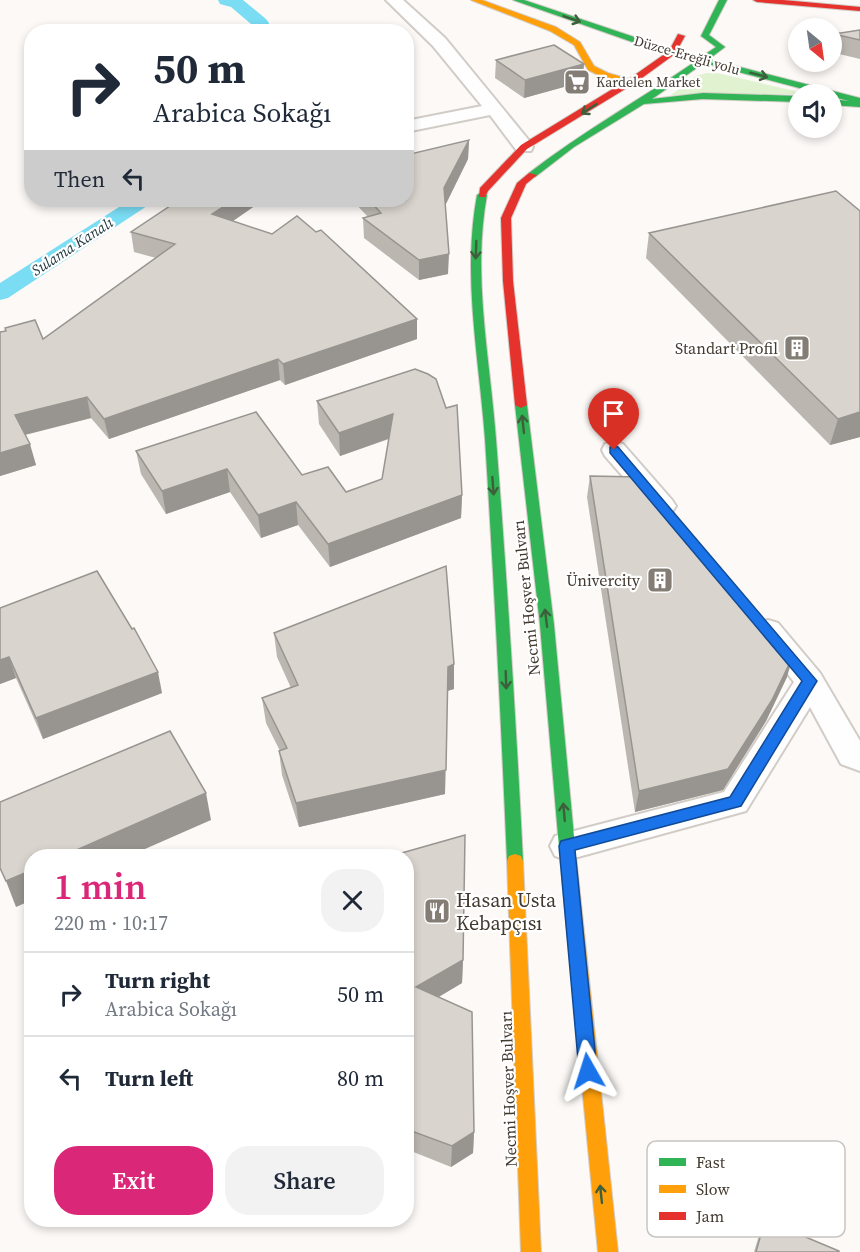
<!DOCTYPE html>
<html lang="en">
<head>
<meta charset="utf-8">
<style>
  :root { --surface:#fff; --page:#f2f2f3; --text:#1f2937; --muted:#747a83; --line:#e0e1e3; --accent:#db2777 }
  body { margin:0; font-family:"Source Serif 4",serif; background:var(--page); color:var(--text); height:100vh; display:flex; flex-direction:column; font-size:22px; white-space:nowrap }
  * { box-sizing:border-box; margin:0 }
  p { font-size:20px; color:var(--muted) }
  .icon { flex:none; width:33px; height:33px; fill:none; stroke:currentColor; stroke-width:2; stroke-linecap:round; stroke-linejoin:round }
  .map { position:relative; flex:1; overflow:hidden }
  .sheet { position:absolute; left:24px; top:849px; width:390px; height:378px; display:flex; flex-direction:column; background:var(--surface); border-radius:24px; box-shadow:0 3px 9px #0003 }
  .sheet>* { flex:none }
  .banner { position:absolute; left:24px; top:24px; width:390px; height:183px; border-radius:24px; box-shadow:0 3px 9px #0003; background:#fff; color:var(--text); overflow:hidden }
  .needle { width:39px; rotate:151deg }
  .fabs { position:absolute; left:788px; top:18px; display:grid; gap:12px }
  .fabs a { display:grid; place-items:center; width:54px; height:54px; border-radius:50%; background:var(--surface); box-shadow:0 3px 9px #0003; font-size:30px }
  .pin { position:absolute; display:grid; place-items:center; width:51px; height:51px; color:#fff; margin:-62px -26px; border-radius:50% 50% 50% 0; rotate:-45deg; box-shadow:0 0 6px #0007 }
  .pin .icon { rotate:45deg }
  .me { position:absolute; width:66px; margin:-33px; rotate:354deg; stroke-linejoin:round; filter:drop-shadow(0 0 4px #0008) }
  .turn { display:flex; align-items:center; gap:21px; height:126px; padding:0 30px; font-size:27px }
  .turn .icon { width:78px; height:78px; stroke-width:2.5 }
  .turn b { display:block; font-size:42px; line-height:51px }
  .then { display:flex; align-items:center; height:57px; padding:0 30px; background:#0003; gap:12px; font-size:22px }
  .round { display:grid; place-items:center; flex:none; width:63px; height:63px; border-radius:24px; background:var(--page) }
  .head { display:flex; align-items:center; justify-content:space-between; height:102px; padding:0 30px }
  h1 { font-size:36px; font-weight:600; line-height:45px; color:var(--accent) }
  .primary-button { display:flex; gap:12px; margin-top:auto; padding:12px 30px }
  .primary-button a { flex:1; height:69px; border-radius:24px; background:var(--accent); color:#fff; font-size:24px; font-weight:600; line-height:69px; text-align:center }
  .primary-button a+a { background:var(--page); color:var(--text) }
  ul { padding:0; list-style:none }
  li { display:flex; align-items:center; gap:18px; height:84px; padding:0 30px; border-top:2px solid var(--line) }
  li div { flex:1 }
  li b { display:block; font-size:22px }
  li em { font-style:normal }
  .map>svg:first-child { display:block }
  .green { fill:#e1f2d1 }
  .lines { fill:none; stroke-linecap:round; stroke-linejoin:round }
  .canal { fill:#7addf4; fill-rule:evenodd }
  .street-casing { stroke:#d2ccc7; stroke-width:4 }
  .fast-casing { stroke:#d2ccc7; stroke-width:2 }
  .slow-casing { stroke:#d2ccc7; stroke-width:2 }
  .jam-casing { stroke:#d2ccc7; stroke-width:2 }
  .street { fill:#fffefe; fill-rule:evenodd }
  .fast { fill:#30b455; fill-rule:evenodd }
  .slow { fill:#ff9f0a; fill-rule:evenodd }
  .jam { fill:#e5322d; fill-rule:evenodd }
  .wall { fill:#bbb6b0 }
  .shaded-wall { fill:#989490 }
  .building { fill:#d9d4cd; stroke:#989490; stroke-width:1.5 }
  .oneway { stroke:#3d5f3b }
  .route { fill:#1a73e8; stroke:#114b97; stroke-width:1.5 }
  .labels { text-anchor:middle; dominant-baseline:central; stroke-width:4.5; stroke-linejoin:round; paint-order:stroke }
  .far-street-label { font-size:14px; fill:#433a30; stroke:#fff }
  .far-poi-label { font-size:14px; fill:#433a30; stroke:#fff; text-anchor:start }
  .far-water-label { font-size:15px; font-style:italic; fill:#223940; stroke:#fff }
  .poi-label { font-size:16px; fill:#433a30; stroke:#fff; text-anchor:end }
  .street-label { font-size:16px; fill:#433a30; stroke:#fff }
  .near-poi-label { font-size:20px; fill:#433a30; stroke:#fff; text-anchor:start }
  .key { fill:#fff; stroke:#c7c4c1; stroke-width:1.5 }
  .key-label { font-size:16px; fill:#433a30 }
</style>
</head>
<body>
<div class="map">
<svg width="860" height="1252" viewBox="0 0 860 1252">
  <rect width="100%" height="100%" fill="#fcf9f6"/>
  <!-- green -->
  <path class="green" d="M706 73H717L808 94 671 95 696 76Z"/>
  <g class="lines">
    <!-- canal -->
    <g class="canal">
      <path d="M218 0H243L266 19 269 23 268 32H250L251 24 231 7 220 4Z"/>
      <path d="M130 200H153L150 204 8 298 0 300V283Z"/>
    </g>
    <defs>
      <g id="street">
        <path d="M386 0H403L445 38 531 143 533 147 531 151H517L490 115 406 132V121L482 106 433 46Z"/>
        <path d="M614 442 623 444 672 500 676 506 672 512 663 515 654 512 605 456 602 450 605 444Z"/>
        <path d="M768 620 778 623 820 673 860 741V771L841 764 810 707 746 811 567 860 555 856 550 846 555 836 724 792 794 682 754 630 758 623Z"/>
      </g>
      <g id="fast">
        <path d="M513 0H524L661 46 701 57 716 47 701 36 719 0H727L709 35 725 47 709 59 860 98V107L831 105V99L849 101 704 63 652 99 703 93 798 96V102L703 99 644 104 574 147 535 177H529V173C582 132 641 99 696 61L655 50Z"/>
        <path d="M482 192 487 195C472 276 490 358 496 439 507 580 516 720 523 861L521 866 515 868 509 866 507 861C501 720 494 580 485 439 479 358 462 276 477 195Z"/>
        <path d="M521 402 527 405 554 625 575 847 573 852 567 854 561 852 559 847 540 625 515 405Z"/>
      </g>
      <g id="slow">
        <path d="M471 0H482L556 27 580 42 594 66 608 73 636 81 632 83 602 77 588 70 574 45 550 31Z"/>
        <path d="M567 840 573 842 575 847 618 1252H598L559 847 561 842Z"/>
        <path d="M515 854 521 856 523 861 541 1252H521L507 861 509 856Z"/>
      </g>
      <g id="jam">
        <path d="M753 0H783L860 7V11L757 2Z"/>
        <path d="M678 34 685 36 675 54 635 83 527 149 488 191 485 197H479L480 188 521 145 629 79 669 51Z"/>
        <path d="M529 173 537 175 526 184 511 218 513 281 527 405 521 408 515 405 503 281 501 218 517 183Z"/>
      </g>
    </defs>
    <!-- street casing -->
    <use href="#street" class="street-casing"/>
    <!-- fast casing -->
    <use href="#fast" class="fast-casing"/>
    <!-- slow casing -->
    <use href="#slow" class="slow-casing"/>
    <!-- jam casing -->
    <use href="#jam" class="jam-casing"/>
    <!-- street -->
    <use href="#street" class="street"/>
    <!-- fast -->
    <use href="#fast" class="fast"/>
    <!-- slow -->
    <use href="#slow" class="slow"/>
    <!-- jam -->
    <use href="#jam" class="jam"/>
  </g>
  <!-- wall -->
  <g class="wall">
    <path d="M860 30V59L831 52 834 34Z"/>
    <path d="M496 60 584 64 582 82 524 98 495 78Z"/>
    <path d="M469 140 468 159 445 205 448 274 419 280 364 238 363 218 368 217 352 200H406Z"/>
    <path d="M256 205 233 221 417 339 285 385 280 380 109 439 91 418 25 435 36 465 0 476V332L43 339 156 258 134 252 131 232Z"/>
    <path d="M649 233 860 437 830 445 646 258Z"/>
    <path d="M415 369 462 495 461 518 330 567 298 525 261 538 230 492 166 514 141 474 136 451 302 475 346 492 382 479 389 439 340 456 319 424 317 401Z"/>
    <path d="M590 476 787 677 766 721 723 790 635 812 587 497Z"/>
    <path d="M0 608 162 693 43 739 16 678 0 684Z"/>
    <path d="M274 633 454 664V689L447 691 445 794 299 827 282 775 279 751H280L266 723 262 698 291 688 277 657Z"/>
    <path d="M406 856 463 960 462 983 439 997 474 1132 473 1153 451 1167 406 1149Z"/>
    <path d="M765 1220 839 1252H754L760 1232Z"/>
  </g>
  <!-- shaded-wall -->
  <g class="shaded-wall">
    <path d="M584 64 582 82 524 98 525 80Z"/>
    <path d="M469 140 468 159 444 208V188Z"/>
    <path d="M234 200H255L256 205 214 234 212 214Z"/>
    <path d="M449 254 448 274 419 280V260Z"/>
    <path d="M417 319V339L285 385 283 364Z"/>
    <path d="M278 359 280 380 109 439 104 419Z"/>
    <path d="M87 397 91 418 20 436 15 415Z"/>
    <path d="M860 412V437L830 445 838 419Z"/>
    <path d="M393 414V437L340 456 339 433Z"/>
    <path d="M30 444 36 465 0 476V453Z"/>
    <path d="M227 469 230 492 166 514 162 491Z"/>
    <path d="M462 495 461 518 330 567 328 544Z"/>
    <path d="M296 502 298 525 261 538 258 515Z"/>
    <path d="M793 656 787 677 766 721 723 790 635 812 639 791Z"/>
    <path d="M9 657 16 678 0 684V660Z"/>
    <path d="M454 664V689L447 691 445 794 299 827 296 803 448 667Z"/>
    <path d="M158 672 162 693 43 739 36 718Z"/>
    <path d="M206 793 211 820 129 856H63Z"/>
    <path d="M32 870V900L16 907 6 881Z"/>
    <path d="M463 960 462 983 416 1010V987Z"/>
    <path d="M474 1132 473 1153 451 1167 452 1146Z"/>
  </g>
  <!-- building -->
  <g class="building">
    <path d="M860 30V40L834 34Z"/>
    <path d="M554 45 584 64 525 80 496 60Z"/>
    <path d="M469 140 444 188 449 254 419 260 363 218 381 213 369 200H406V155Z"/>
    <path d="M836 191 860 211V412L838 419 649 233Z"/>
    <path d="M179 200H234L212 214 272 234 297 216 316 232 321 230 417 319 283 364 278 359 104 419 87 397 15 415 30 444 0 453V332L6 331 5 328 35 320 43 339 175 244 131 232Z"/>
    <path d="M415 369 428 374 436 379 446 408 457 405 462 495 328 544 296 502 258 515 227 469 162 491 136 451 256 412 302 475 328 467 346 492 382 479 393 414 339 433 317 401Z"/>
    <path d="M590 476 640 477 793 656 772 700 728 769 639 791Z"/>
    <path d="M446 566 454 664 448 667 446 770 296 803 279 751 287 748 262 698 298 685 274 633Z"/>
    <path d="M97 571 132 629 134 628 158 672 36 718 9 657 0 660V608Z"/>
    <path d="M170 731 206 793 63 856H32V870L6 881 0 868V802Z"/>
    <path d="M465 835 463 960 416 987 472 1012 474 1132 452 1146 406 1129V856H391Z"/>
    <path d="M765 1220 839 1251V1252H756Z"/>
  </g>
  <!-- one-way arrows -->
  <defs><path id="oneway-shaft" d="M-6 0H5M1.5-3L5.5 0L1.5 3" fill="none" stroke-width="1.6" stroke-linecap="round" stroke-linejoin="round" transform="scale(1.5)"/></defs>
  <g class="oneway">
    <use href="#oneway-shaft" transform="translate(572 19) rotate(19)"/>
    <use href="#oneway-shaft" transform="translate(759 75) rotate(15)"/>
    <use href="#oneway-shaft" transform="translate(589 109) rotate(147)"/>
    <use href="#oneway-shaft" transform="translate(476 250) rotate(92)"/>
    <use href="#oneway-shaft" transform="translate(523 424) rotate(-96)"/>
    <use href="#oneway-shaft" transform="translate(493 486) rotate(86)"/>
    <use href="#oneway-shaft" transform="translate(546 618) rotate(-97)"/>
    <use href="#oneway-shaft" transform="translate(506 680) rotate(88)"/>
    <use href="#oneway-shaft" transform="translate(564 812) rotate(-95)"/>
    <use href="#oneway-shaft" transform="translate(601 1194) rotate(-96)"/>
  </g>
  <!-- route -->
  <path class="route" d="M614 446 618 447 817 681 741 806 575 850 597 1071 595 1077 588 1080 582 1077 579 1071 559 846 561 841 730 797 802 681 610 453V447Z"/>
  <!-- icons -->
  <defs>
    <symbol id="supermarket-square" viewBox="-11 -11 22 22"><rect x="-9" y="-9" width="18" height="18" rx="4" fill="#847d75" stroke="#fff"/><path d="M-6-5.5h2.5l.6 2H6L4.5 2H-2.5L-4.4-4H-6ZM-1.5 3.2a1.3 1.3 0 1 0 .1 0ZM3 3.2a1.3 1.3 0 1 0 .1 0Z" fill="#fff"/></symbol>
    <symbol id="building-square" viewBox="-11 -11 22 22"><rect x="-9" y="-9" width="18" height="18" rx="4" fill="#847d75" stroke="#fff"/><path d="M-4-6H4V6H1V3H-1V6H-4ZM-2.5-4.3h1.7v1.8h-1.7ZM.8-4.3h1.7v1.8H.8ZM-2.5-1h1.7V.8h-1.7ZM.8-1h1.7V.8H.8Z" fill="#fff"/></symbol>
    <symbol id="restaurant-square" viewBox="-11 -11 22 22"><rect x="-9" y="-9" width="18" height="18" rx="4" fill="#847d75" stroke="#fff"/><path d="M-5-6h1v4h1v-4h1v4h1v-4h1v5L-1.5 .5V6h-2V.5L-5-1ZM5-6V6H3V1.5H1.5Q1.5-4 5-6Z" fill="#fff"/></symbol>
  </defs>
  <g fill-rule="evenodd">
    <use href="#supermarket-square" x="562" y="67" width="30" height="30"/>
    <use href="#building-square" x="782" y="333" width="30" height="30"/>
    <use href="#building-square" x="645" y="565" width="30" height="30"/>
    <use href="#restaurant-square" x="422" y="896" width="30" height="30"/>
  </g>
  <g class="labels">
    <!-- far-street labels -->
    <g class="far-street-label">
      <text transform="translate(687 55) rotate(16)">Düzce-Ereğli yolu</text>
    </g>
    <!-- far-poi labels -->
    <g class="far-poi-label">
      <text x="596" y="82">Kardelen Market</text>
    </g>
    <!-- far-water labels -->
    <g class="far-water-label">
      <text transform="translate(72 246) rotate(-33)">Sulama Kanalı</text>
    </g>
    <!-- poi labels -->
    <g class="poi-label">
      <text x="778" y="348">Standart Profil</text>
      <text x="640" y="580">Ünivercity</text>
    </g>
    <!-- street labels -->
    <g class="street-label">
      <text transform="translate(526 598) rotate(-96)">Necmi Hoşver Bulvarı</text>
      <text transform="translate(508 1089) rotate(-92)">Necmi Hoşver Bulvarı</text>
    </g>
    <!-- near-poi labels -->
    <g class="near-poi-label">
      <text x="456" y="900">Hasan Usta<tspan x="456" dy="23">Kebapçısı</tspan></text>
    </g>
  </g>
  <!-- legend -->
  <rect x="647" y="1141" width="198" height="96" rx="9" class="key"/>
  <rect x="659" y="1158" width="27" height="8" fill="#30b455"/>
  <rect x="659" y="1185" width="27" height="8" fill="#ff9f0a"/>
  <rect x="659" y="1212" width="27" height="8" fill="#e5322d"/>
  <g class="key-label">
    <text x="696" y="1168">Fast</text>
    <text x="696" y="1195">Slow</text>
    <text x="696" y="1222">Jam</text>
  </g>
</svg>
<div class="fabs">
<a><svg class="needle" viewBox="-14 -14 28 28"><path d="M0-13l5 13h-10z" fill="#e53935"/><path d="M0 13l5-13h-10z" fill="#747a83"/></svg></a>
<a><svg class="icon" aria-label="sound" viewBox="0 0 24 24"><path d="M4 9h4l5-4v14l-5-4H4zM17 9q2 3 0 6"/></svg></a>
</div>
<div class="pin" style="left:614px;top:450px;background:#d93025"><svg class="icon" aria-label="arrive" viewBox="0 0 24 24"><path d="M6 21V4h12l-3 4 3 4H6"/></svg></div>
<svg class="me" style="left:588px;top:1071px" viewBox="-20 -20 40 40"><path d="M0-17L14 15 0 8-14 15z" fill="#1a73e8" stroke="#fff" stroke-width="4"/></svg>
<div class="banner">
<div class="turn"><svg class="icon" aria-label="right" viewBox="0 0 24 24"><path d="M7 20v-9h11M14 6l5 5-5 5"/></svg><div><b>50 m</b>Arabica Sokağı</div></div>
<div class="then">Then<svg class="icon" aria-label="left" viewBox="0 0 24 24"><path d="M17 20v-9H6M10 6l-5 5 5 5"/></svg></div>
</div>
<section class="sheet">
<div class="head"><div><h1>1 min</h1><p>220 m · 10:17</p></div><a class="round"><svg class="icon" aria-label="close" viewBox="0 0 24 24"><path d="M6 6l12 12M18 6L6 18"/></svg></a></div>
<ul>
<li><svg class="icon" aria-label="right" viewBox="0 0 24 24"><path d="M7 20v-9h11M14 6l5 5-5 5"/></svg><div><b>Turn right</b><p>Arabica Sokağı</p></div><em>50 m</em></li>
<li><svg class="icon" aria-label="left" viewBox="0 0 24 24"><path d="M17 20v-9H6M10 6l-5 5 5 5"/></svg><div><b>Turn left</b></div><em>80 m</em></li>
</ul>
<div class="primary-button"><a>Exit</a><a>Share</a></div>
</section>
</div>
</body>
</html>
